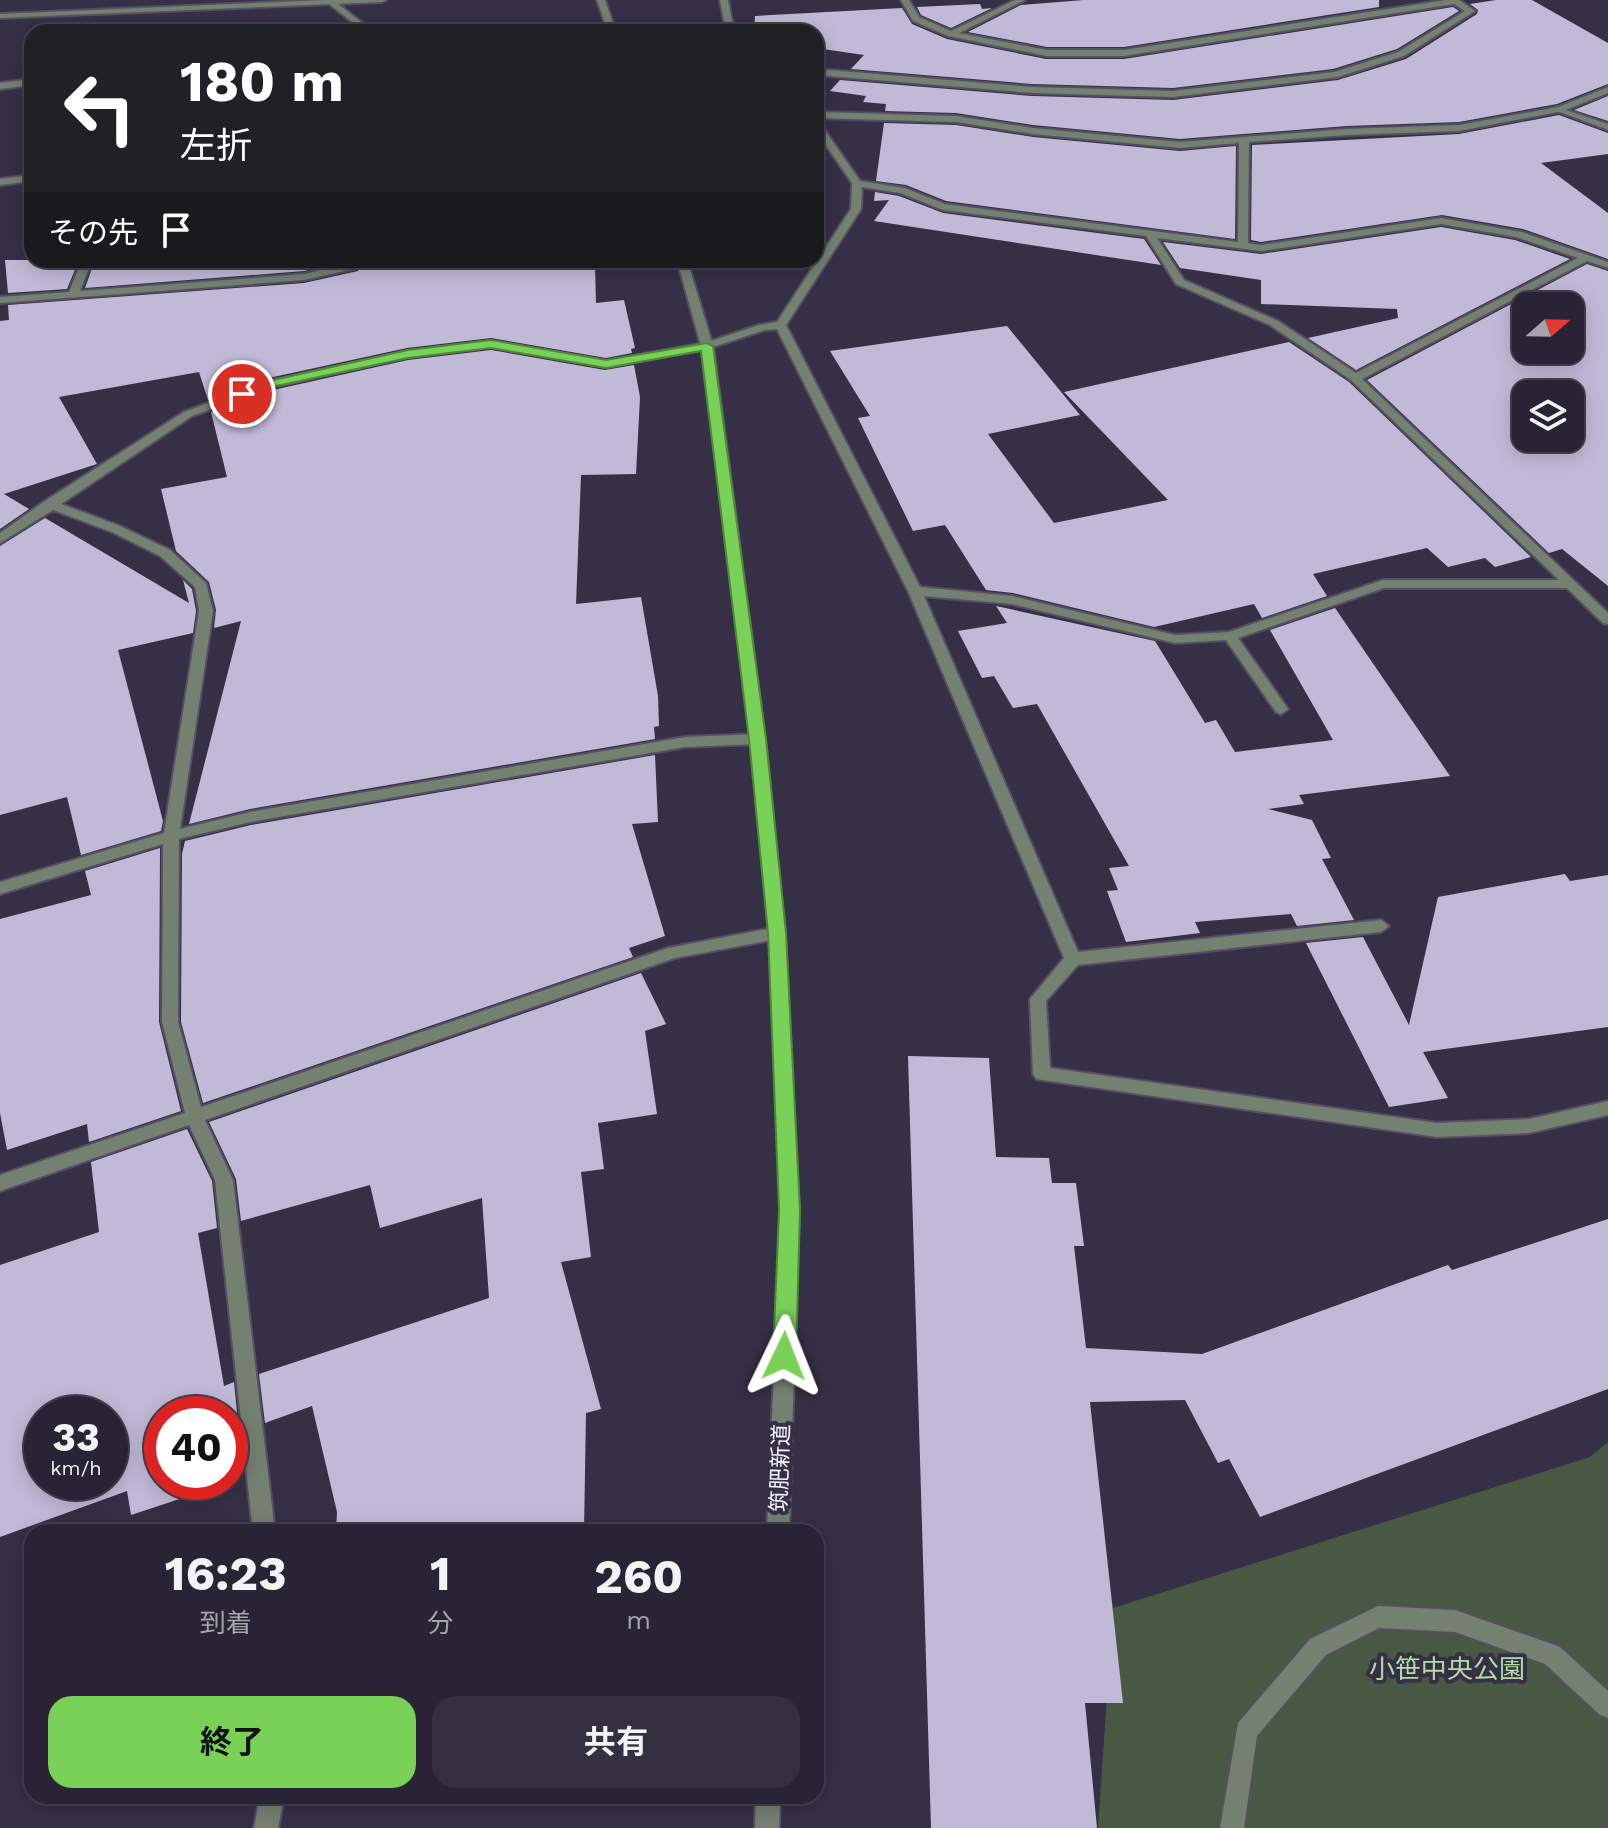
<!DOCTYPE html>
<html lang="ja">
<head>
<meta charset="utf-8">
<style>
  :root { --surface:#282435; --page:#343041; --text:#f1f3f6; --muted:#a5a4ad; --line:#444150; --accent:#79d157 }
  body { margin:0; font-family:"Work Sans","Noto Sans JP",sans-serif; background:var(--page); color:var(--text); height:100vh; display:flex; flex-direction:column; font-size:30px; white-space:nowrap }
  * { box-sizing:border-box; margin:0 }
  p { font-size:26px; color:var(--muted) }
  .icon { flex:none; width:44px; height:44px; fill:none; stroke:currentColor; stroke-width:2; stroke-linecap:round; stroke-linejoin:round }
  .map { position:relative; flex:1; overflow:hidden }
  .sheet { position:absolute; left:24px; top:1524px; width:800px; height:280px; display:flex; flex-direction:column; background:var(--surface); border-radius:24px; box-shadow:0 4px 20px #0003,0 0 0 2px var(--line) }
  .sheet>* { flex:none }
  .hud { position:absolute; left:24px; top:24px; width:800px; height:244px; border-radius:24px; box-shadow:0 4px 20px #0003,0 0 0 2px var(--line); background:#202124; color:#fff; overflow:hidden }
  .needle { width:52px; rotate:70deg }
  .tools { position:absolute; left:1512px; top:292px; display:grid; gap:16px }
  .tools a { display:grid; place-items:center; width:72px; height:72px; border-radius:16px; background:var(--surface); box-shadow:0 4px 20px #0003,0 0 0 2px var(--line); font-size:40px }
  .speed { position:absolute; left:24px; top:1396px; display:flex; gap:16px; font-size:40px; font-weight:700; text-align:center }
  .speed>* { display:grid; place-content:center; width:104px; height:104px; border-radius:50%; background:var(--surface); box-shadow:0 4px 20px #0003,0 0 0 2px var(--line); line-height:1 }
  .speed small { font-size:20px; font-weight:400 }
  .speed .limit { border:12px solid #d22; background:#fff; color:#111 }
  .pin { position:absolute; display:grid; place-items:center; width:68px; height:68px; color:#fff; margin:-34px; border:4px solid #fff; border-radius:50%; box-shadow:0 2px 8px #0007 }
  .me { position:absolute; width:88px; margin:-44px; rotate:2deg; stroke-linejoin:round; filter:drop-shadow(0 0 6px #0008) }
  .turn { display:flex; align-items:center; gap:28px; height:168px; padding:0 24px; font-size:36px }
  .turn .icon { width:104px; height:104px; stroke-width:2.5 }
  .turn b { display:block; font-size:56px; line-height:68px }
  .then { display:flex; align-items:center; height:76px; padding:0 24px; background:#0003; gap:16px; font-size:30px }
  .eta { display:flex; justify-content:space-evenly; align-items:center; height:136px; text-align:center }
  .eta b { font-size:48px; font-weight:700; line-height:56px }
  .action { display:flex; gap:16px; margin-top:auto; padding:16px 24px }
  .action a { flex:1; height:92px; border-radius:24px; background:var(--accent); color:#111; font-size:32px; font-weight:700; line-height:92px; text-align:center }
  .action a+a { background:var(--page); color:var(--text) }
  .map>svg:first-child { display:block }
  .green { fill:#485843 }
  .building { fill:#c1bad7; fill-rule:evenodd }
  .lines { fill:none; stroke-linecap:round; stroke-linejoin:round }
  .service-casing { stroke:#554f64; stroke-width:4 }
  .minor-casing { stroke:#554f64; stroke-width:4 }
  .tertiary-casing { stroke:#554f64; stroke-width:4 }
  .service { fill:#748070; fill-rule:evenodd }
  .minor { fill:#748070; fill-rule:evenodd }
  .tertiary { fill:#748070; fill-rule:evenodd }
  .route { fill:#79d157; stroke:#4f8839; stroke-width:2 }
  .labels { text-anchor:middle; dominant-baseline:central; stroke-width:8; stroke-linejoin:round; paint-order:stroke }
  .street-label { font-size:22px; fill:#f5f3ff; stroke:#363047 }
  .near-park-label { font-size:26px; fill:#b0dca1; stroke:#363047 }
</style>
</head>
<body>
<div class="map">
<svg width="1608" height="1828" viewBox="0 0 1608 1828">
  <rect width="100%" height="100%" fill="#363047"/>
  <!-- green -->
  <path class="green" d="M1608 1442V1828H1098L1113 1608 1590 1457Z"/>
  <!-- building -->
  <g class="building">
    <path d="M1084 0H1379V7L1124 47H1047L968 32 1021 5Z"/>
    <path d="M1496 0H1532L1608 43V84L1557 104 1459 122 1347 126 1180 139 1033 125 956 113 885 111 886 104 863 102 866 96 830 91 840 80 1032 96 1173 100 1338 80 1406 59 1477 14 1478 10 1470 4Z"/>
    <path d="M980 4 982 9 992 8 951 28 921 15 917 7Z"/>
    <path d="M1453 7 1459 11 1397 49 1333 69 1173 88 1032 84 851 69 864 55 816 48V32H754L755 16 902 8 912 24 947 39 1046 59H1124Z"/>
    <path d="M1608 96V121L1574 110Z"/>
    <path d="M1559 115 1608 133V154L1541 163 1608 213V259L1523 229 1442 215 1261 242 1251 240 1252 145 1459 134Z"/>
    <path d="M884 123 956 125 1033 137 1180 151 1236 146 1235 239 946 201 906 185 876 181Z"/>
    <path d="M875 192 899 196 943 213 1144 239 1161 265 874 221 889 200 874 201Z"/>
    <path d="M1441 227 1515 240 1570 259 1356 370 1308 338 1398 318 1397 309 1261 304V280L1180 268 1163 242 1261 254Z"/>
    <path d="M5 260H79L67 289 8 293Z"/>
    <path d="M95 260H348L304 271 85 288Z"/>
    <path d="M366 260H586L587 266 595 265 596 303 624 300 635 348 631 349 632 353 606 358 491 338 407 348 264 379 208 400 199 372 59 397 97 464 4 494 29 509 0 529V321L9 320 8 305 304 283 358 271Z"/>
    <path d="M1587 264 1608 271V586L1562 549 1549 553 1367 380ZM1526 306H1570V350H1526ZM1526 394H1570V438H1526Z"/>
    <path d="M1007 326 1080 415 988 434 1054 523 1168 500 1064 392 1289 342 1349 382 1531 557 1495 567 1485 558 1448 567 1427 548 1313 574 1327 596 1262 618 1254 604 1154 627 1013 593 986 590 945 525 913 531 858 418 870 416 830 351Z"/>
    <path d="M491 350 605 370 634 365 640 397 636 474 581 475 576 604 641 597 658 696 659 726 654 727 655 739 250 809 189 824 241 621 214 628 216 610 209 582 176 551 161 489 227 477 211 412 273 390 408 360Z"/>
    <path d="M45 518 189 603 183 580 192 589 196 611 193 633 118 650 163 821 161 831 81 855 67 797 0 815V546Z"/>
    <path d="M996 606 1155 641 1205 723 1216 720 1235 752 1333 740 1270 630 1335 608 1450 776 1299 795 1304 804 1268 809 1312 820 1331 858 1322 859 1354 920 1297 926 1291 914 1195 922 1200 933 1126 942 1107 891 1118 890 1109 868 1129 866 1037 704 1013 708 994 676 982 678 958 631 1007 623Z"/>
    <path d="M655 755 658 822 632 824 665 936 629 948 633 957 203 1103 181 1022 182 854 185 841 251 825Z"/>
    <path d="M160 848 159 1022 181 1111 89 1142 87 1124 7 1150 0 1113V919L91 895 85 871Z"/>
    <path d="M1565 874 1570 881 1608 875V1027L1423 1052 1448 1098 1389 1107 1306 943 1363 937 1409 1025 1438 897Z"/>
    <path d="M641 973 666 1024 645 1031 657 1114 598 1123 604 1169 581 1172 591 1257 561 1262 601 1409 586 1413 584 1532H336L337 1512 312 1406 265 1423 259 1374 489 1298 482 1198 380 1228 370 1185 241 1221 236 1179 209 1122Z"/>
    <path d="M908 1056 989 1058 996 1157 1049 1158 1052 1183H1076L1084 1246H1074L1086 1348 1202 1354 1448 1265 1452 1270 1608 1219V1389L1260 1517 1229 1459 1218 1463 1185 1400 1090 1402 1123 1703H1085L1097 1828H931Z"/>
    <path d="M187 1129 212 1181 217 1228 198 1233 224 1386 234 1382 239 1433 230 1436V1414H162V1482H221L222 1485 131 1515 127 1491 0 1537V1265L99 1232 91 1162ZM42 1414H110V1482H42Z"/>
  </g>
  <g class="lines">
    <defs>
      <path id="service" d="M1378 1606 1455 1610 1552 1644 1560 1647 1608 1691V1718L1600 1715 1545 1664 1455 1632 1379 1628 1326 1655 1257 1736 1244 1828H1220L1238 1723 1310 1639Z"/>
      <g id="minor">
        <path d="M324 0H333L374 32H365Z"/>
        <path d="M720 0H728L732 21 739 32H731L724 21Z"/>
        <path d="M901 0H909L919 17 951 31 1015 0H1025L959 33 1047 50H1124L1446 0H1459L1475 11 1404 56 1338 77 1173 97 1032 93 816 75V69L1032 87 1173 91 1334 72 1398 52 1465 11 1454 4 1124 56H1047L948 36 913 21Z"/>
        <path d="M32 79V85L0 89V83Z"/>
        <path d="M1608 87V93L1563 111 1459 131 1347 135 1249 142 1248 243 1261 245 1441 218 1522 232 1608 262V268L1587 261 1362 379 1608 613V624L1603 623 1567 588H1384L1238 638 1288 709 1281 714 1276 712 1226 640 1175 643 1012 604 924 596 1078 952 1381 920 1389 926 1381 932 1078 965 1046 1001 1050 1068 1437 1123 1529 1119 1608 1101V1115L1529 1133 1437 1137 1036 1079 1033 1074 1030 999 1064 958 908 591 777 329 765 330 707 349 606 367 491 347 408 357 272 387 192 416 61 504 120 526 170 550 206 583 213 611 180 829 250 812 685 737 758 734 765 739 758 744 685 747 250 822 179 839 178 1022 201 1107 668 948 777 927 785 933 777 939 675 958 205 1120 233 1180 275 1532H253L215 1180 189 1125 0 1191V1175L185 1113 162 1022 163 844 0 894V882L164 833 199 611 195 587 160 556 112 532 53 510 0 543V533L45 501 184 412 265 382 408 351 491 341 606 361 705 343 759 325 777 322 851 209 852 183 816 131V121L819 122 860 181 905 188 945 204 1238 242 1239 143 1180 148 1033 134 956 122 816 118V112L956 116 1033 128 1180 142 1347 129 1459 125 1558 107ZM862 187 900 193 943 210 1146 236 1176 284 1270 325 1351 380 1559 580H1383L1229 632 1175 635 1012 596 920 587 786 325 861 209ZM1441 224 1516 237 1578 258 1356 373 1278 321 1184 280 1157 238 1261 251Z"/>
        <path d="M32 175V181L0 185V179Z"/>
        <path d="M82 260H92L80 291 304 274 349 264 352 260H363L357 268 304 280 0 303V297L69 292Z"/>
        <path d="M260 1796H284L278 1828H254Z"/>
      </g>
      <g id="tertiary">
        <path d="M323 0H386L382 2 0 18V14Z"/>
        <path d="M597 0H605L616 32H608Z"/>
        <path d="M1557 107 1608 124V130L1557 111Z"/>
        <path d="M677 260H687L713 346 765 739 785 933 799 1210 789 1532H767L781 1210 769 933 751 739 701 346Z"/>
        <path d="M756 1796H780L779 1828H755Z"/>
      </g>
    </defs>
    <!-- service casing -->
    <use href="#service" class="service-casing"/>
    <!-- minor casing -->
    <use href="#minor" class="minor-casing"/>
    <!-- tertiary casing -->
    <use href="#tertiary" class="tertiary-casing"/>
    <!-- service -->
    <use href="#service" class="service"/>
    <!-- minor -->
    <use href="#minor" class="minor"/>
    <!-- tertiary -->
    <use href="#tertiary" class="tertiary"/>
  </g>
  <!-- route -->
  <path class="route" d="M491 340 606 360 707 343 713 346 766 739 786 933 800 1210 796 1356 792 1363 784 1366 776 1363 773 1356 779 1210 768 933 749 739 701 351 606 368 491 348 408 358 272 387 242 398 235 394 264 382 408 350Z"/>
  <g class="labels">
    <!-- street labels -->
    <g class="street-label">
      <text transform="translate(780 1468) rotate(-88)">筑肥新道</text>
    </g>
    <!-- near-park labels -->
    <g class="near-park-label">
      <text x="1447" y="1669">小笹中央公園</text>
    </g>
  </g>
</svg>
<div class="tools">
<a><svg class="needle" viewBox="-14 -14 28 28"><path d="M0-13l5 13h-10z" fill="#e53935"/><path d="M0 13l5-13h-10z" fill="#a5a4ad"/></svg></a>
<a><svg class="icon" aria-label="layers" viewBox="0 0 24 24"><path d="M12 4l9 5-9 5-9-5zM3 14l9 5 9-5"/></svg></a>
</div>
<div class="speed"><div>33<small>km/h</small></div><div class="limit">40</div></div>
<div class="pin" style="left:242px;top:394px;background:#d93025"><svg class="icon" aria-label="arrive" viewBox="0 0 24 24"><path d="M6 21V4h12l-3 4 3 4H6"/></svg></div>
<svg class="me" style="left:784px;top:1356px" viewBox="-20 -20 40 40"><path d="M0-17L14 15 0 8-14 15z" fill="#79d157" stroke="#fff" stroke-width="4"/></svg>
<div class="hud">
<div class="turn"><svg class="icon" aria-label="left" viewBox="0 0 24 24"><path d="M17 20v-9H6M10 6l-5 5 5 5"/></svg><div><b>180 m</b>左折</div></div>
<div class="then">その先<svg class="icon" aria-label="arrive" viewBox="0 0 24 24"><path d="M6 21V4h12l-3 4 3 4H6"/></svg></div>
</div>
<section class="sheet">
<div class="eta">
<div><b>16:23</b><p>到着</p></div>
<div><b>1</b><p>分</p></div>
<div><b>260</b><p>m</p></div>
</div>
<div class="action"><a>終了</a><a>共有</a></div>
</section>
</div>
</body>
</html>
